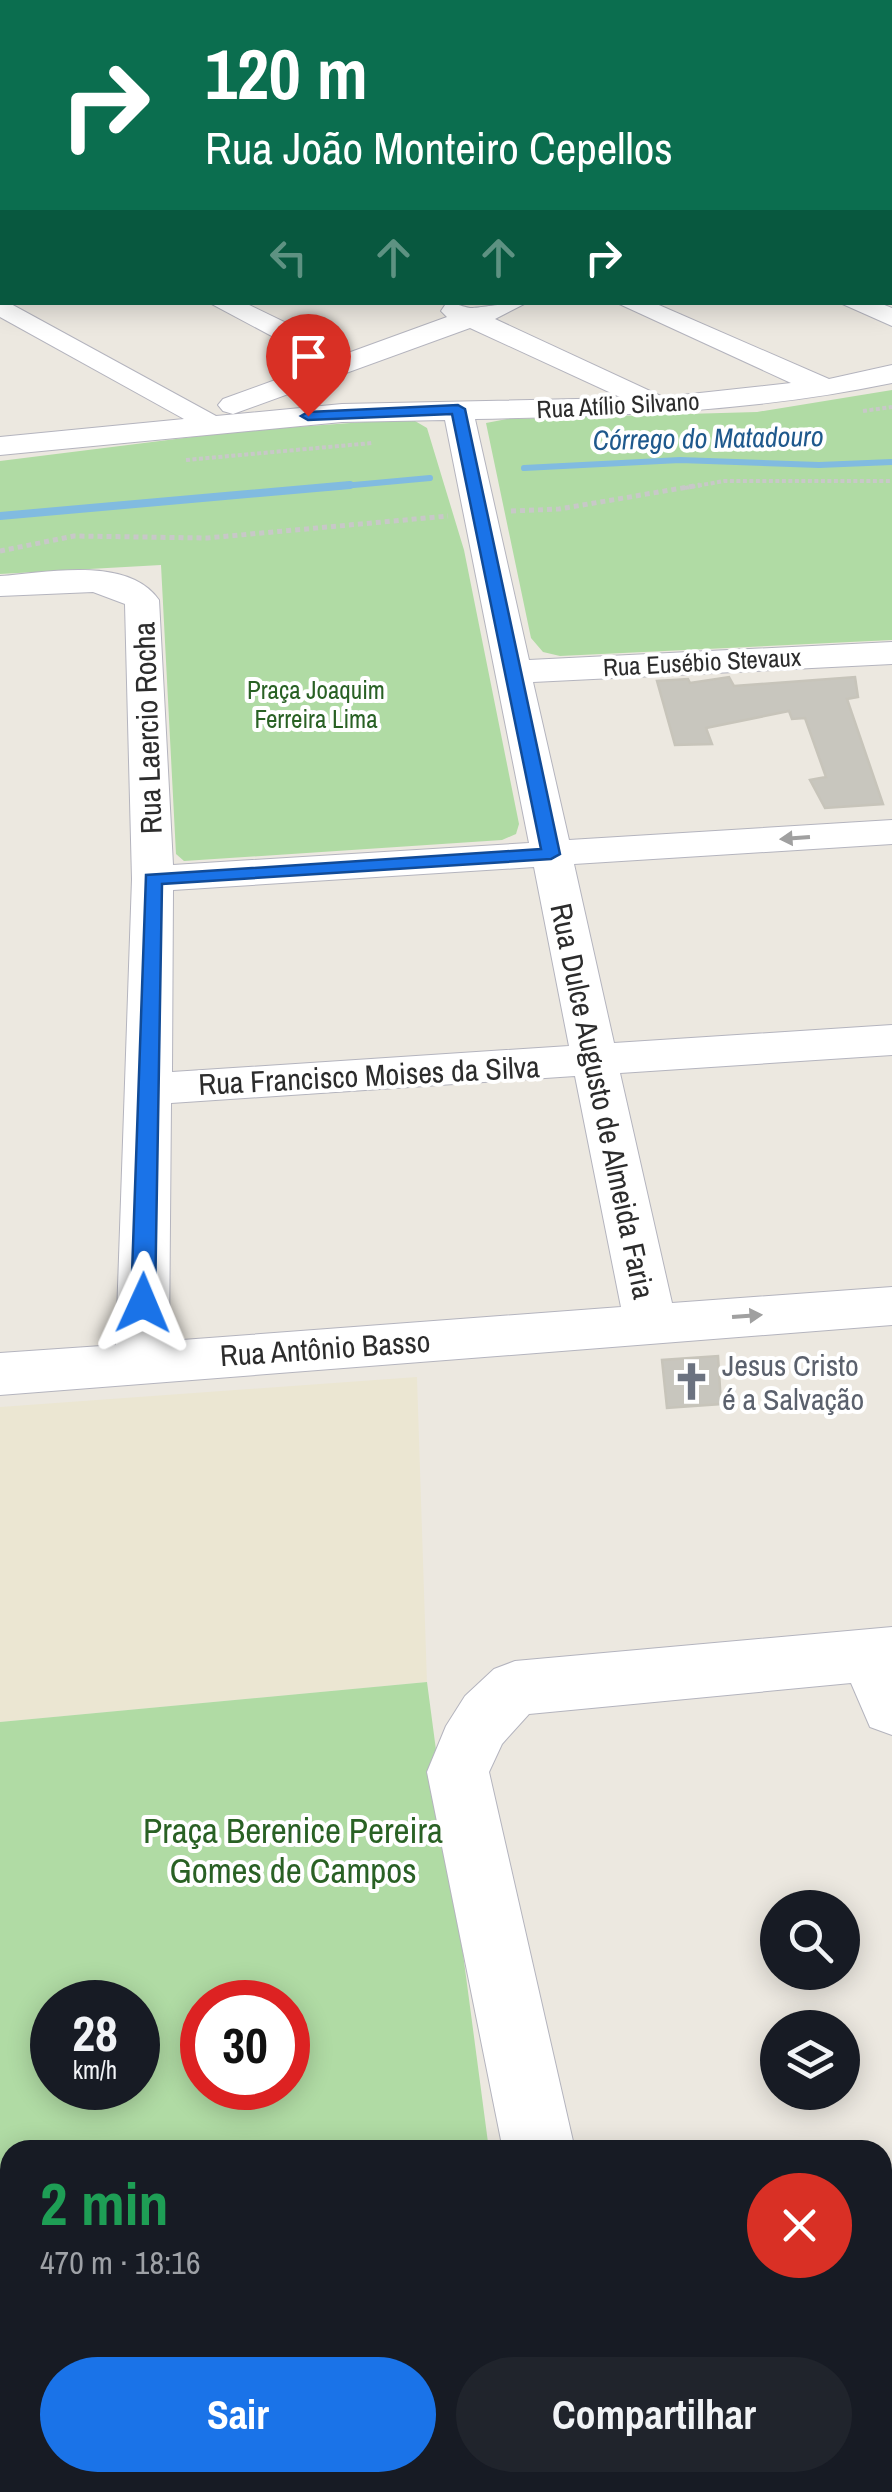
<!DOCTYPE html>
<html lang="pt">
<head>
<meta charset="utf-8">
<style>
  :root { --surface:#171b24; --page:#20242c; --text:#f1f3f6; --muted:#9ea1a6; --accent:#1a73e8 }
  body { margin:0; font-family:"Archivo Narrow",sans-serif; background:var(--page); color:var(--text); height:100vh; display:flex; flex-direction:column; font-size:38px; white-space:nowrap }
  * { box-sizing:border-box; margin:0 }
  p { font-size:32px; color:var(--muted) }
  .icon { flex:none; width:55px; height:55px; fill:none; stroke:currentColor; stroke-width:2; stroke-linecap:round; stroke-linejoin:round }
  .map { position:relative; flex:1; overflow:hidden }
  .drawer { position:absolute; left:0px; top:2140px; width:892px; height:352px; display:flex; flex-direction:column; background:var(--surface); border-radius:30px 30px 0 0; box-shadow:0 5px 25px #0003 }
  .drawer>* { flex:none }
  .hud { position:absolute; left:0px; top:0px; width:892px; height:305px; box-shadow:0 5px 25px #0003; background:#0b6e4f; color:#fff; overflow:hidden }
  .tools { position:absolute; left:760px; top:1890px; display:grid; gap:20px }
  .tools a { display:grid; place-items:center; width:100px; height:100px; border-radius:50%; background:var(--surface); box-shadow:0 5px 25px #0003; font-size:50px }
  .speed { position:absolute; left:30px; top:1980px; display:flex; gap:20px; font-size:50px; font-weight:700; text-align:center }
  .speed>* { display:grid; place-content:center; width:130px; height:130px; border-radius:50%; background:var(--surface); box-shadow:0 5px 25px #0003; line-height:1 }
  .speed small { font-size:25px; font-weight:400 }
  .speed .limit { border:15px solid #d22; background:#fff; color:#111 }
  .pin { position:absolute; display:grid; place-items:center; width:85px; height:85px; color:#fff; margin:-102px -42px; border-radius:50% 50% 50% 0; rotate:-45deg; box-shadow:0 0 10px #0007 }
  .pin .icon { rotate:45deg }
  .me { position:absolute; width:110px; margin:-55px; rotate:1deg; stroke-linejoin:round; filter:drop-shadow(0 0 8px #0008) }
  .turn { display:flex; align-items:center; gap:35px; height:210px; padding:0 40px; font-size:45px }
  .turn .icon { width:130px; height:130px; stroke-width:2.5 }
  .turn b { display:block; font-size:70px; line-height:85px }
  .lanes { display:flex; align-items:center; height:95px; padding:0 40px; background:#0003; justify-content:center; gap:50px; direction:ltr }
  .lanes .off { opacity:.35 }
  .round { display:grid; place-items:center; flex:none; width:105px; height:105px; border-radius:52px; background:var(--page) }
  .summary { display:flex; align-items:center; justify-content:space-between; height:170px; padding:0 40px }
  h1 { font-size:60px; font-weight:800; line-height:75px; color:#1e9e55 }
  .action { display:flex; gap:20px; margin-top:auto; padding:20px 40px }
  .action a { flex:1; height:115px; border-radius:60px; background:var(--accent); color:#fff; font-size:40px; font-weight:800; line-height:115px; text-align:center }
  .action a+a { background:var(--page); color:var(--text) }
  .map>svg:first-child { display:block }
  .education { fill:#ebe6d2 }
  .green { fill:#b0dba4; fill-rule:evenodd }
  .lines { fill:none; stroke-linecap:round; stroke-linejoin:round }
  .stream-far1 { stroke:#81bbe0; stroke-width:6 }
  .stream { stroke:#81bbe0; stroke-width:8 }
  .building { fill:#c8c6be; stroke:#c7c4ba; stroke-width:2.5 }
  .minor-casing { stroke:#b4b4be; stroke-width:2 }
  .path-far1 { stroke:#c8c8c8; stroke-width:4; stroke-dasharray:4 2.5; stroke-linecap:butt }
  .path { stroke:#c8c8c8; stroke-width:5; stroke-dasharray:5 4; stroke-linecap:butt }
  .minor { fill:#fff; fill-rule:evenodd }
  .oneway { fill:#a0a0a0 }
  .route { fill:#1a73e8; stroke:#114b97; stroke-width:2.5 }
  .labels { text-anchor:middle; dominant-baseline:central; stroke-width:8; stroke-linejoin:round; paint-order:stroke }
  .far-street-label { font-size:25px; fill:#2c2c2c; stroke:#fff }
  .far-park-label { font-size:25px; fill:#296124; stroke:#fff }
  .far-water-label { font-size:28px; font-style:italic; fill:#1f598d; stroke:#fff }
  .street-label { font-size:30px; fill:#2c2c2c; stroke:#fff }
  .worship-label { font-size:30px; fill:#5b616d; stroke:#fff; text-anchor:start }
  .near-park-label { font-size:35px; fill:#296124; stroke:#fff }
</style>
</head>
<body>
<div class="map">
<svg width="892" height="2492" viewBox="0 0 892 2492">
  <rect width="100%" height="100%" fill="#ece8e0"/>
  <!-- education -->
  <path class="education" d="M417 1377 427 1682 0 1722V1407Z"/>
  <!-- green -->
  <g class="green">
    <path d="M892 390V640L560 656 543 652 531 638 486 423 507 419 757 412Z"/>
    <path d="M392 420 415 421 427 428 464 550 519 824 516 834 502 840 184 861 176 854 161 565 0 574V461L240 431Z"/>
    <path d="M427 1682 489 2150H10V2315L0 2318V1722ZM52 2002H138V2088H52ZM202 2002H288V2088H202Z"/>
  </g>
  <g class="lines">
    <!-- stream-far1 -->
    <g class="stream-far1">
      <path d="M524 468 680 460 819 465 892 462"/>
      <path d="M321 488 430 478"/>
    </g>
    <!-- stream -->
    <path class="stream" d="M0 516 350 485"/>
  </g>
  <!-- building -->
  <g class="building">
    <path d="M729 677 734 686 855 677 858 697 847 699 883 804 825 808 810 780 826 777 805 718 792 719 789 711 706 728 712 744 675 745 657 681 688 679 690 683Z"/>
    <path d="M718 1356 721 1404 667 1408 662 1360Z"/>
  </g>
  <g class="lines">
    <defs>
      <g id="minor">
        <path d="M48 0H73L74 2H50Z"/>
        <path d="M199 0H226L227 2H201Z"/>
        <path d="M370 0H397L398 2H372Z"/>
        <rect x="0" y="37" width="2" height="13"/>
        <path d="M2 74V88L0 89V75Z"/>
        <rect x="0" y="126" width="2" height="14"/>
        <path d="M890 159H892L890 174Z"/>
        <rect x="0" y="187" width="2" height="15"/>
        <path d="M890 233 892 234V250L890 249Z"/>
        <path d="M0 298 216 416 342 404 622 398 470 328 233 414 223 411 218 405 223 399 322 363 208 302H243L348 353 447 317 441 311 445 305C457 302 459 306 470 308 478 308 514 302 528 302L495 319 663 397 791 383 615 302H652L829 379 892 365V383C754 412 616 416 475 419L529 660 892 642V664L533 682 569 840 892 820V844L574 864 614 1043 892 1025V1055L620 1073 672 1303 892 1287V1325L0 1395V1353L116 1345 132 879 125 604 93 592 0 596V576C45 573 128 555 159 600L173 865 529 843 445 420 342 422 0 455V437L184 419 0 317ZM534 867 569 1046 172 1072 173 890ZM575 1076 621 1307 169 1341 171 1103Z"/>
        <path d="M838 302H877L892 308V326Z"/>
        <path d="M892 1627V1735L870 1727 851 1683 529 1714 502 1744 489 1772 575 2150H503L427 1772 446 1726 465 1696 494 1669 515 1661Z"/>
        <path d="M570 2482H650L652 2492H572Z"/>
      </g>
    </defs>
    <!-- minor casing -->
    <use href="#minor" class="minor-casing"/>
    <!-- path-far1 -->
    <g class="path-far1">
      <path d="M863 411 892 407"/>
      <path d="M186 460 372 443"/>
      <path d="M685 488 724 481H892"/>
    </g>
    <!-- path -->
    <g class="path">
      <path d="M511 511 559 509 700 485"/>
      <path d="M0 551 74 536 207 538 448 516"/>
    </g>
    <!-- minor -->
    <use href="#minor" class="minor"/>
  </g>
  <!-- one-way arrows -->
  <defs><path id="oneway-solid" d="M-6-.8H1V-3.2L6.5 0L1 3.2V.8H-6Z" transform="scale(2.5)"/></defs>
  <g class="oneway">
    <use href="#oneway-solid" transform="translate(795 838) rotate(176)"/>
    <use href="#oneway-solid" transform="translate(747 1316) rotate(-4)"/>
  </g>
  <!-- route -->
  <path class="route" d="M458 405 465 409 560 854 551 859 162 884 155 1303 151 1309H135L131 1303 146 875 541 849 452 414 308 420 301 416 308 412Z"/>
  <!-- icons -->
  <defs>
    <symbol id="church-bare" viewBox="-9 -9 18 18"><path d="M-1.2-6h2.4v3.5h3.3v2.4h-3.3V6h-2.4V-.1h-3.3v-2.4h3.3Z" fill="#6b7280" stroke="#fff" stroke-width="2.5" paint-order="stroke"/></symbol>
  </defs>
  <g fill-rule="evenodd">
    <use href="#church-bare" x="664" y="1354" width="55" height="55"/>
  </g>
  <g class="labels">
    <!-- far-street labels -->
    <g class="far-street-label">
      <text transform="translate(618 405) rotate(-3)">Rua Atílio Silvano</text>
      <text transform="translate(702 662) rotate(-3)">Rua Eusébio Stevaux</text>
    </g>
    <!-- far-park labels -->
    <g class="far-park-label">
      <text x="316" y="690">Praça Joaquim<tspan x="316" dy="29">Ferreira Lima</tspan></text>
    </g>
    <!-- far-water labels -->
    <g class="far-water-label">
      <text transform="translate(708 438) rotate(-1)">Córrego do Matadouro</text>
    </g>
    <!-- street labels -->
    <g class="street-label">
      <text transform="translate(147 728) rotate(-92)">Rua Laercio Rocha</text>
      <text transform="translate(369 1075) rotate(-3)">Rua Francisco Moises da Silva</text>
      <text transform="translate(603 1101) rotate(78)">Rua Dulce Augusto de Almeida Faria</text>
      <text transform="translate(325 1348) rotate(-4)">Rua Antônio Basso</text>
    </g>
    <!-- worship labels -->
    <g class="worship-label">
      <text x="722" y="1365">Jesus Cristo<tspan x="722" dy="34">é a Salvação</tspan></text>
    </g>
    <!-- near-park labels -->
    <g class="near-park-label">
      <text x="293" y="1830">Praça Berenice Pereira<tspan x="293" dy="40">Gomes de Campos</tspan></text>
    </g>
  </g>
</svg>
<div class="tools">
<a><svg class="icon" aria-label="search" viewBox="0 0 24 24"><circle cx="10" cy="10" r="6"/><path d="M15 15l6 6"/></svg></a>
<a><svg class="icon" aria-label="layers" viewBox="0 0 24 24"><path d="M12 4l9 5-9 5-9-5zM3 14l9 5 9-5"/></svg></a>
</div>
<div class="speed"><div>28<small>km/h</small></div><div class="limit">30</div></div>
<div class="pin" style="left:308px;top:416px;background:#d93025"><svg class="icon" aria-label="arrive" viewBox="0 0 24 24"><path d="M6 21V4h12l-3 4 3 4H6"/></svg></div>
<svg class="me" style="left:143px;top:1303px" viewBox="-20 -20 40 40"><path d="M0-17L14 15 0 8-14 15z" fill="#1a73e8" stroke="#fff" stroke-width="4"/></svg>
<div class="hud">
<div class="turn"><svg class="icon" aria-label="right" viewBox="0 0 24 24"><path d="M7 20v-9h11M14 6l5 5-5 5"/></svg><div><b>120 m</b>Rua João Monteiro Cepellos</div></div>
<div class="lanes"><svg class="icon off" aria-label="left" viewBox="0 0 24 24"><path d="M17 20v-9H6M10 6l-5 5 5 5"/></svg><svg class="icon off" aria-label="ahead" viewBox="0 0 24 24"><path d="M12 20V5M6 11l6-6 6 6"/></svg><svg class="icon off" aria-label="ahead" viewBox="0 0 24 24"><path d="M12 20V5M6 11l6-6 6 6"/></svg><svg class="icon" aria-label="right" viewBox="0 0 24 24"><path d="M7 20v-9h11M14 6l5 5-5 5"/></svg></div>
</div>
<section class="drawer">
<div class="summary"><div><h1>2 min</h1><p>470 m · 18:16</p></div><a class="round" style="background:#d93025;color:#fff"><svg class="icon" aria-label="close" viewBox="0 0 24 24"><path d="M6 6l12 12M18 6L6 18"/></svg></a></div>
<div class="action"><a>Sair</a><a>Compartilhar</a></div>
</section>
</div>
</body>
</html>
